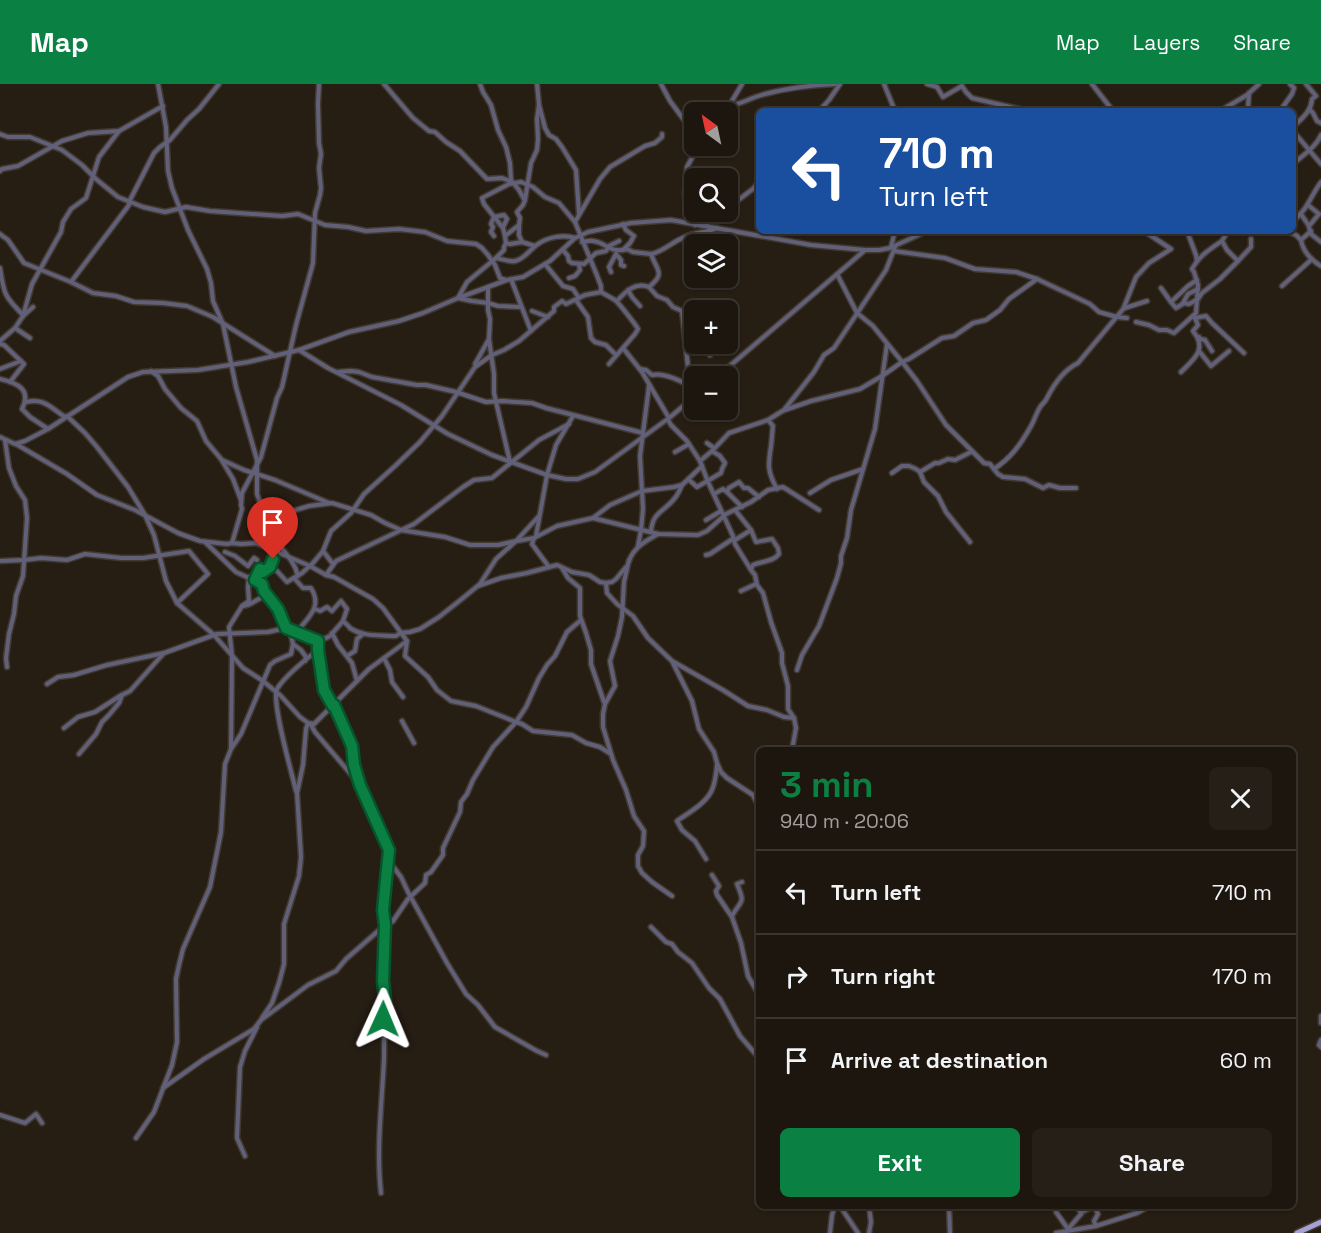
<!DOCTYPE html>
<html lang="en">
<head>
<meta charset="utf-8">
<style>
  :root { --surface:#1c160e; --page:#251f17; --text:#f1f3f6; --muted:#a09f9e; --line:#3a352e; --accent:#0b8043 }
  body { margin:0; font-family:"Space Grotesk",sans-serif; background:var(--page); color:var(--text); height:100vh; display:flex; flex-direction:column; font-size:22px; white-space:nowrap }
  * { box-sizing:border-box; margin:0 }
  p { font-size:20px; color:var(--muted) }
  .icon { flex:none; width:33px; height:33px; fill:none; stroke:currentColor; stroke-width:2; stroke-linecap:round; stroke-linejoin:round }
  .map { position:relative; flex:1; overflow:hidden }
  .details { position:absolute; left:756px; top:663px; width:540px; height:462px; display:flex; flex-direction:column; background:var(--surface); border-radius:9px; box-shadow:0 2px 4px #0004,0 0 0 2px var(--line) }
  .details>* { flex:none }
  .banner { position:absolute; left:756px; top:24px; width:540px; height:126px; border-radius:9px; box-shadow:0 2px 4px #0004,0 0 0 2px var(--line); background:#1a4fa0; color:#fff; overflow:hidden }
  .needle { width:39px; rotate:327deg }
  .buttons { position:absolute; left:684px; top:18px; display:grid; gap:12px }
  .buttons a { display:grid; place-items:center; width:54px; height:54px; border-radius:9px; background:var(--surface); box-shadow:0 2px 4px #0004,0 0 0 2px var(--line); font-size:30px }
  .pin { position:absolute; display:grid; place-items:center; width:51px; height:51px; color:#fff; margin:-62px -26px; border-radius:50% 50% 50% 0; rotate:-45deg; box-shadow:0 0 6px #0007 }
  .pin .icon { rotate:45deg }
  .me { position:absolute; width:66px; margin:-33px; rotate:1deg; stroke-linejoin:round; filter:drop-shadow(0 0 4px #0008) }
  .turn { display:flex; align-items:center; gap:21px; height:126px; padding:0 24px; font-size:27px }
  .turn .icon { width:78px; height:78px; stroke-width:2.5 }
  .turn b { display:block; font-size:42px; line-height:51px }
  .round { display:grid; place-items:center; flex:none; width:63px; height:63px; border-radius:9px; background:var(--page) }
  .headline { display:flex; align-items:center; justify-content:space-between; height:102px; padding:0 24px }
  h1 { font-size:36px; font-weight:700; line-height:45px; color:var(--accent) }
  .action { display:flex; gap:12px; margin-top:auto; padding:12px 24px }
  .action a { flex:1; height:69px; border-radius:9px; background:var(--accent); color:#fff; font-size:24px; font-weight:700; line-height:69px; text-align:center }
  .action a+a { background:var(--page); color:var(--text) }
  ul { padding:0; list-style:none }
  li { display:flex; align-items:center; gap:18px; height:84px; padding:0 24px; border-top:2px solid var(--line) }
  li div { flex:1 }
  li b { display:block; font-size:22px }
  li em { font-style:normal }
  header { display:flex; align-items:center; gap:36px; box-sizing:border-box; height:84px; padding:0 30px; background:var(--accent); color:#fff }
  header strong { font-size:28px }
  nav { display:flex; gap:33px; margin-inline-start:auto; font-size:21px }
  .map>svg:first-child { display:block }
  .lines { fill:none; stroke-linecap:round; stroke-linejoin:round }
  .minor-casing { stroke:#423a30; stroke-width:7 }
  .major-casing { stroke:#423a30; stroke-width:8 }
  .minor { stroke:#616078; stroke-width:4 }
  .major { stroke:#a4a1d3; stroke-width:5 }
  .route-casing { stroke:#07532c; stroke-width:15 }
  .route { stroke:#0b8043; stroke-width:10 }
</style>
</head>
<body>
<header>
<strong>Map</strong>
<nav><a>Map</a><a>Layers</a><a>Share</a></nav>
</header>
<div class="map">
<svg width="1321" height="1149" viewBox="0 0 1321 1149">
  <rect width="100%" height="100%" fill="#261d13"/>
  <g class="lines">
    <defs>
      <g id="minor">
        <path d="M158 0 166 43 168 87 172 104 188 146 207 185 211 199 213 217 223 240 236 303 257 376V410L266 435 309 422 332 419 371 431 385 439 401 446 445 453 470 461H498L516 457 539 432"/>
        <path d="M384 0 413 34 429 47 435 48 446 58 460 67 487 95 502 94 512 98"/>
        <path d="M480 0 483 8 491 21 498 46 506 63 510 79 511 96 519 106 524 115"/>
        <path d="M537 0 539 21 545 44 549 51 556 55 562 63 576 86 579 130"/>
        <path d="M661 0 670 17 690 44 692 52 695 68 687 83 685 110 686 126 695 141"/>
        <path d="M884 0 895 27"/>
        <path d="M927 0 937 3 943 13 962 2 966 8 972 14 1028 27"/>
        <path d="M1092 0 1113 27"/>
        <path d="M1249 9 1248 24 1251 27"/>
        <path d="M729 22C742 20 752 13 765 10 788 4 812 1 835 0"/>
        <path d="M1310 26 1313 29 1317 37 1321 39"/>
        <path d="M819 27 829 16 840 0"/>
        <path d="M1220 27 1247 11 1259 0"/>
        <path d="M1280 27 1292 10 1294 4 1290 0"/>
        <path d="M723 28 729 22 742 0"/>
        <path d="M1293 43C1302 34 1311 28 1312 15L1316 12 1306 0"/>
        <path d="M1293 47 1321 80"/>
        <path d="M0 50 8 53H30L62 66 82 81 96 95 118 113 143 123 165 128 186 123 210 127 282 132 298 130 325 141 348 143 366 147 399 145 425 148 447 157 476 160 482 164 488 171 495 181 500 194 506 196"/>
        <path d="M1293 80C1303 71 1316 63 1321 51"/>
        <path d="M0 87 2 85 18 82 62 57 88 49 119 47 163 22"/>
        <path d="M1308 121 1319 130 1309 142 1310 148 1301 156C1303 167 1311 176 1321 182"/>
        <path d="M728 124 754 104 759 97"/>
        <path d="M1301 130 1309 142"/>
        <path d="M1293 137C1308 125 1310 113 1321 98"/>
        <path d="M575 138 600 95 610 83 645 62 655 59 662 53V50"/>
        <path d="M519 141V151L522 158"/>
        <path d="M705 141 723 128"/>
        <path d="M1144 147 1171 165 1149 179 1136 193 1124 223 1125 224 1147 217"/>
        <path d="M1187 147 1196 171 1197 177"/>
        <path d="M1286 147 1296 151 1301 156"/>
        <path d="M1311 147V150L1321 158"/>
        <path d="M0 150 8 156 24 179 71 198 93 209 116 212 134 218 163 219 187 222 213 233 275 272"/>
        <path d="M494 152 491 148 493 143 491 140 494 133 504 131 507 135 503 143"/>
        <path d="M505 152 503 144 484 120 482 114 509 100 521 98 533 103 545 113 559 119 575 138 596 189 601 202V208"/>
        <path d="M582 158C584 158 591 156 593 157 606 158 609 170 627 165L633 168 651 170"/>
        <path d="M506 159 510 160 522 158 535 162"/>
        <path d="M891 163 895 147"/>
        <path d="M563 166 568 172 569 177 572 179 584 180 596 169 606 167 609 162 619 157"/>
        <path d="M623 166 630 159 634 152 626 146 623 140"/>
        <path d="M894 167 945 174 975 185 1016 188 1037 195 1090 220 1099 228 1117 233 1127 234"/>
        <path d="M616 170 621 176V181L624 182"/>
        <path d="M496 174C502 175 510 178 515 177 525 175 530 165 538 160 548 153 564 150 575 154"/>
        <path d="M1238 177 1251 163V155"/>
        <path d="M545 180 563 202 573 205 579 214"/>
        <path d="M0 184C4 210 4 212 23 231"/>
        <path d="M611 188 609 183 616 170"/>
        <path d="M837 190 857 229 873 242 903 279 917 297 946 341 984 379 990 380 998 390 1003 393 1025 395 1043 404 1049 401 1060 404H1076"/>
        <path d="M569 194 575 192 580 186 579 180"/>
        <path d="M511 195 531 247"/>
        <path d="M1197 196 1188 202 1171 218 1176 224 1184 219 1189 220 1198 215 1202 209 1220 195 1238 177 1227 166 1222 157 1228 147"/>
        <path d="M71 198 129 121V118L154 69 160 63 170 56 187 36 199 25 219 0"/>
        <path d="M1282 202 1312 175"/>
        <path d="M488 203V226L490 235 489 255 494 290V309L510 378"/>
        <path d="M649 203 657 212 667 216 673 223 682 227 688 228 694 232"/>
        <path d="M1161 204 1171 218"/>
        <path d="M628 206 632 213 640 222"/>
        <path d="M576 216 588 233 591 254 595 258 606 261 616 271"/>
        <path d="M617 217C626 207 635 198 649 203 666 189 657 187 651 170 663 168 673 157 685 153 695 148 707 149 717 144"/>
        <path d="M1183 219 1188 210 1198 205"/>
        <path d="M521 223 498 222 488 219 472 217 458 214 467 198 496 174 504 166V163L506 159 505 152 519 141 520 134 517 128 523 121 525 116 531 79 537 66 538 55 537 35 539 21"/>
        <path d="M532 227 548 233"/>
        <path d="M682 227 688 283 685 298"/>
        <path d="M23 232 32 200 61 148 63 138 71 125 86 114 99 73 119 47"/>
        <path d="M1194 232 1195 234 1206 232 1212 239 1244 269"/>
        <path d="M1136 238 1149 241 1159 246H1167L1174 249 1196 229 1198 201 1194 188 1192 185C1199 172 1210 165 1222 157"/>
        <path d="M15 244 30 254"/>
        <path d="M1199 253 1200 255 1205 256 1212 267"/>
        <path d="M0 257 15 244 23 232 33 223"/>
        <path d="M0 260 4 261 24 280 10 298"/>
        <path d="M707 260 710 271"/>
        <path d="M623 264 642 288 669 334"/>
        <path d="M299 266 328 284 401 321 448 350 492 371 547 391 566 395H578L595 388 669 334 694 313"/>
        <path d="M1199 267 1211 282 1229 267"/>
        <path d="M475 280 489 255"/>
        <path d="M0 285 21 277"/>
        <path d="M640 285 646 286 652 291C663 288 686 298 694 306"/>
        <path d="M151 287 158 292 165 305 181 324 197 337 206 357 221 375 233 395 241 416"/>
        <path d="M338 288 351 287 359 288 372 293 417 301H426L456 308 486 318 502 317 532 319 546 324 643 349"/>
        <path d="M1181 288C1194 275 1208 265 1193 247L1198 241 1195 234"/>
        <path d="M718 292 864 167"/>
        <path d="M0 295C17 299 32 305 22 325L30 333 48 345"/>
        <path d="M26 318C44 314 50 323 65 333"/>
        <path d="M785 326 811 317 860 305 882 292 902 278 909 275 942 254 954 252 973 239 986 236 1000 226 1009 215 1037 195"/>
        <path d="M668 336 671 341 687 357 700 377 708 398 733 452 735 460 751 486 755 491 757 501 763 509 771 538 782 569V579L788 602V625L794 634 796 644 792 666"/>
        <path d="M768 336 773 342C772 348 772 355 771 362 768 381 767 387 777 405"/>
        <path d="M0 353 15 360 25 357 48 345 128 293 143 288 198 286 248 278 299 266 349 248 399 237 423 229 458 214 507 196 523 193 550 177 575 154 588 148 631 139 671 136 811 161 865 166H879L890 164 927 147"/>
        <path d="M5 356 9 384 16 402 25 416 27 434 23 492 16 512 14 530 9 550 6 574 7 583"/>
        <path d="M707 359 714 364"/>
        <path d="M16 360 67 390 97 411 135 426 178 449 200 457 227 460 232 459 241 460 256 459 310 482 326 491 334 493 373 515 383 524 407 557 405 572 428 593 437 606 451 617 476 622 516 638 526 623 539 594 547 581 555 572 567 548 581 536"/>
        <path d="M675 368 689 360"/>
        <path d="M222 376 244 386 275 396 329 419"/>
        <path d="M700 377 712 367 729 349 768 336 784 326 814 288 824 271 834 264 886 186 895 163"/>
        <path d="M994 385C1011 374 1021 360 1031 342 1034 337 1036 330 1039 325 1041 320 1045 319 1047 314 1054 300 1064 286 1078 279L1124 224"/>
        <path d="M920 388 935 379H939L948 375 955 376 971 368"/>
        <path d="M892 389 902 382H909L916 385 920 388 924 398 938 412 946 428 970 458"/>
        <path d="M688 395 697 403 721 389 722 385 725 379 720 372 712 367"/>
        <path d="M727 408 742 423"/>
        <path d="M810 409 831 396 863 385"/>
        <path d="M714 410 723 405 727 408 729 404 739 398 744 404H748L759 413"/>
        <path d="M735 426 751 446 756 458 772 455 778 464 779 470C773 478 762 477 753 481L751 485"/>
        <path d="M593 434 658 450 698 451 707 447 726 430 751 418 768 406 783 403 819 426"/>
        <path d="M266 435C269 459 293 469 298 492"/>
        <path d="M706 436 721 427"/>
        <path d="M651 448C652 428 664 428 674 415 678 411 680 405 682 401"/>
        <path d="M536 452 547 391 556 361 573 332"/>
        <path d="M534 454 532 460 549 483"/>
        <path d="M735 456 751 446"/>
        <path d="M205 458 236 488 262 500 264 507 278 525 286 544"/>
        <path d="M232 459 242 425 241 421 242 409 261 373 277 314 282 303 296 241 313 179 315 129 320 111 321 104 319 84 321 70 319 59 318 20 319 0"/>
        <path d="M638 462 641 446 643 425 640 372 649 302"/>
        <path d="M323 467 333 480"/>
        <path d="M225 468 235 472 248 482 254 474 257 476"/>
        <path d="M706 471 710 470 731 456 734 455"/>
        <path d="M629 476 624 498 622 533 618 552 610 577 615 602 605 620 603 630V643L613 676 626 706 634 732 644 747 643 762 638 771V782L642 789 652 798 672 812"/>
        <path d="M0 477 24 476 41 474 67 476 85 470 121 474H143L189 467 208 490 177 519"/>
        <path d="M629 477C634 463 646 457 658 450"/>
        <path d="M270 483 273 473 276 467"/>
        <path d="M562 484 568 494 580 504V532L586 549 591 566V580L604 618"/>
        <path d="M326 491 336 477 414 440 463 403 474 396 492 394 539 356 569 340"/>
        <path d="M294 494 303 504H311C323 523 308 533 297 548"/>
        <path d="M255 496 260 485 263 488 270 483 277 487 287 498 302 489 313 479 323 467 331 447 351 429 364 410 395 382 420 358 442 332 475 283 492 271 504 266 519 257 554 227V223L562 217 566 220 585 211 601 208C606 211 610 213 615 216 618 218 636 241 638 245L635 250 609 280"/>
        <path d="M606 499 607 509 617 520 633 532 648 554 672 577 723 606 748 622 767 626 784 633 794 634"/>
        <path d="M478 502 501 494 527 489 557 481 572 488 589 491 600 498 606 499 612 498 616 495 626 483"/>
        <path d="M741 507 756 500"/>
        <path d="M243 522C253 521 259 512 268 512"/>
        <path d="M315 525 320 527 327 523 332 527 341 517 347 525 343 537"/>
        <path d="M332 549 338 561 352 579 357 597"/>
        <path d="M318 557V566L324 606 333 622"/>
        <path d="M407 557 369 585 314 640 308 639 300 633 281 612 263 597 243 584 214 551 217 550 268 548 286 544 320 557 330 552 343 537C345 539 348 541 350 544 363 553 381 551 396 552L400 549 410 548 420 545 439 533 463 514 480 500 496 475 516 457 534 454 557 442 593 434 610 421 642 407 674 403 682 401 702 382"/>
        <path d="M293 560 301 566 306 573 305 577"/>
        <path d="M347 572 355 567 357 555 363 550"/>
        <path d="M384 574 390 586 392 598 403 613"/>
        <path d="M673 579 692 617 699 645 714 668 717 679 721 688 727 694 753 711 759 723"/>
        <path d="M797 586 802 571 819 542 837 494 841 479V472L847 454 851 426 875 345 887 260"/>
        <path d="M47 600 58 593 74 591 107 581 164 569"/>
        <path d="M334 620 352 662 354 681 359 698"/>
        <path d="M402 637 414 659"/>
        <path d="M64 644 78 633 95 628 120 612 130 607 164 569 214 551 177 519 166 497 154 451 145 431 128 403 97 363 85 349 67 332"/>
        <path d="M231 664 232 572 229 543 242 522 249 517 248 503 249 493"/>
        <path d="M79 670 96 650 102 638 109 631 119 619 122 611"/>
        <path d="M296 707C292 689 271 618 277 605 284 593 307 574 318 566"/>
        <path d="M706 775 695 757 682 746 677 737C682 733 688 730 693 726 712 713 715 704 717 681"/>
        <path d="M390 776 391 780 401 793 408 808 447 879 466 910 478 921 495 943 537 967 546 971"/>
        <path d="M712 791 719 802 716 807 717 811 732 833 741 859 748 892 759 911"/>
        <path d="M732 832C741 815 746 821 737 800L742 798"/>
        <path d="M651 843 666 858 672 860 678 868 692 879 709 904 720 915 740 952 759 974"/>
        <path d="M1321 932V939"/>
        <path d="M262 934 272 919 279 899 284 880V840L299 792 301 773 297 709 303 681 306 645 308 639"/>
        <path d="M1321 956 1319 961 1321 963"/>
        <path d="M163 1004 204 975 254 945 261 936 308 901 336 887 346 875 385 841 383 826 389 766 360 701 315 648 311 641"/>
        <path d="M0 1031 25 1039 36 1030 42 1039"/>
        <path d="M136 1054 154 1028 172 981 177 958 176 895 179 881 183 865 210 803 221 748 225 680 231 665 241 650 270 581 275 577 291 570 293 560 290 546"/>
        <path d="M245 1072 237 1054 240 983 245 967 257 943"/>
        <path d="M381 1109C376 1065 382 1019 384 975 385 930 382 886 385 841L386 842 393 837 408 815 425 799 426 791 431 788 443 771V764L460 728 461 718 467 710 473 696 493 663 516 638 522 640 533 647 572 651 586 659 600 663 611 670"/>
        <path d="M840 1122 858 1149"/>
        <path d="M949 1122 950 1149"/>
        <path d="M1058 1122 1056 1128 1068 1145"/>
        <path d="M1071 1122 1079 1125 1081 1130"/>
        <path d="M1082 1126 1084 1127 1092 1123 1095 1124 1098 1130 1094 1137 1096 1142"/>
        <path d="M1068 1146V1145L1081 1130 1082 1122"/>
        <path d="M830 1149 832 1131 835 1122"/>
        <path d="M869 1149 871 1138 869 1122"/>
        <path d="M1056 1149 1096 1142 1137 1129 1150 1122"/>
      </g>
      <path id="major" d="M1297 1149 1321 1138"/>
    </defs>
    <!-- minor casing -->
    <use href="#minor" class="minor-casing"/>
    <!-- major casing -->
    <use href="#major" class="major-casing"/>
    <!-- minor -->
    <use href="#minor" class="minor"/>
    <!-- major -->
    <use href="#major" class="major"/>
  </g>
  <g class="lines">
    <defs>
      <path id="route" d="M273 475 270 483 263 488 260 485 255 496 262 500 264 507 278 525 286 544 318 557V566L324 606 333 622 334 621 352 662 354 681 360 701 389 766 383 826 385 841 383 897 385 914 383 935"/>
    </defs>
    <!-- route casing -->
    <use href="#route" class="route-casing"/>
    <!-- route -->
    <use href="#route" class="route"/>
  </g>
</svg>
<div class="buttons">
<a><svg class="needle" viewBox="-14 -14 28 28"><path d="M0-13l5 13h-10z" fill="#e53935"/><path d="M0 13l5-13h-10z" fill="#a09f9e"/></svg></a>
<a><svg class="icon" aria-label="search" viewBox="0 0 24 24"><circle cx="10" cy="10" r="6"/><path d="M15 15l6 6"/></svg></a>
<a><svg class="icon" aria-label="layers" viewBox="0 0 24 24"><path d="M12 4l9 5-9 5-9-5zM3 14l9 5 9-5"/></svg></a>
<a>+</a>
<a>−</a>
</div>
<div class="pin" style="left:273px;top:475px;background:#d93025"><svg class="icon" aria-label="arrive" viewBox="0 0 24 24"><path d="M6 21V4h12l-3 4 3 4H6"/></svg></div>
<svg class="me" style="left:383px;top:935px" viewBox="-20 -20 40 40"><path d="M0-17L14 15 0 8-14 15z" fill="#0b8043" stroke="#fff" stroke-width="4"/></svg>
<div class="banner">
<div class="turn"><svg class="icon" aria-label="left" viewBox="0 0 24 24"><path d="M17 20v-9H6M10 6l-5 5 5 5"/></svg><div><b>710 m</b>Turn left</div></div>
</div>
<section class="details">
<div class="headline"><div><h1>3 min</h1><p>940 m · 20:06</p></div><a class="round"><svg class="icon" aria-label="close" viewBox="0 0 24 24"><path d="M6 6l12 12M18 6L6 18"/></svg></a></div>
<ul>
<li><svg class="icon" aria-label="left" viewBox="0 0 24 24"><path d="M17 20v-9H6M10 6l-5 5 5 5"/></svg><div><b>Turn left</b></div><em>710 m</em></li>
<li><svg class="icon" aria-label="right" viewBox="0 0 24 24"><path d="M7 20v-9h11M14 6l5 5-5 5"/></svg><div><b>Turn right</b></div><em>170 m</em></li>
<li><svg class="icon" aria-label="arrive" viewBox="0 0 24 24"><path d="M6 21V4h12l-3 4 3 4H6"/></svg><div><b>Arrive at destination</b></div><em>60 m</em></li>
</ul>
<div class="action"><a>Exit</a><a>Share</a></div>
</section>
</div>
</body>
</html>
